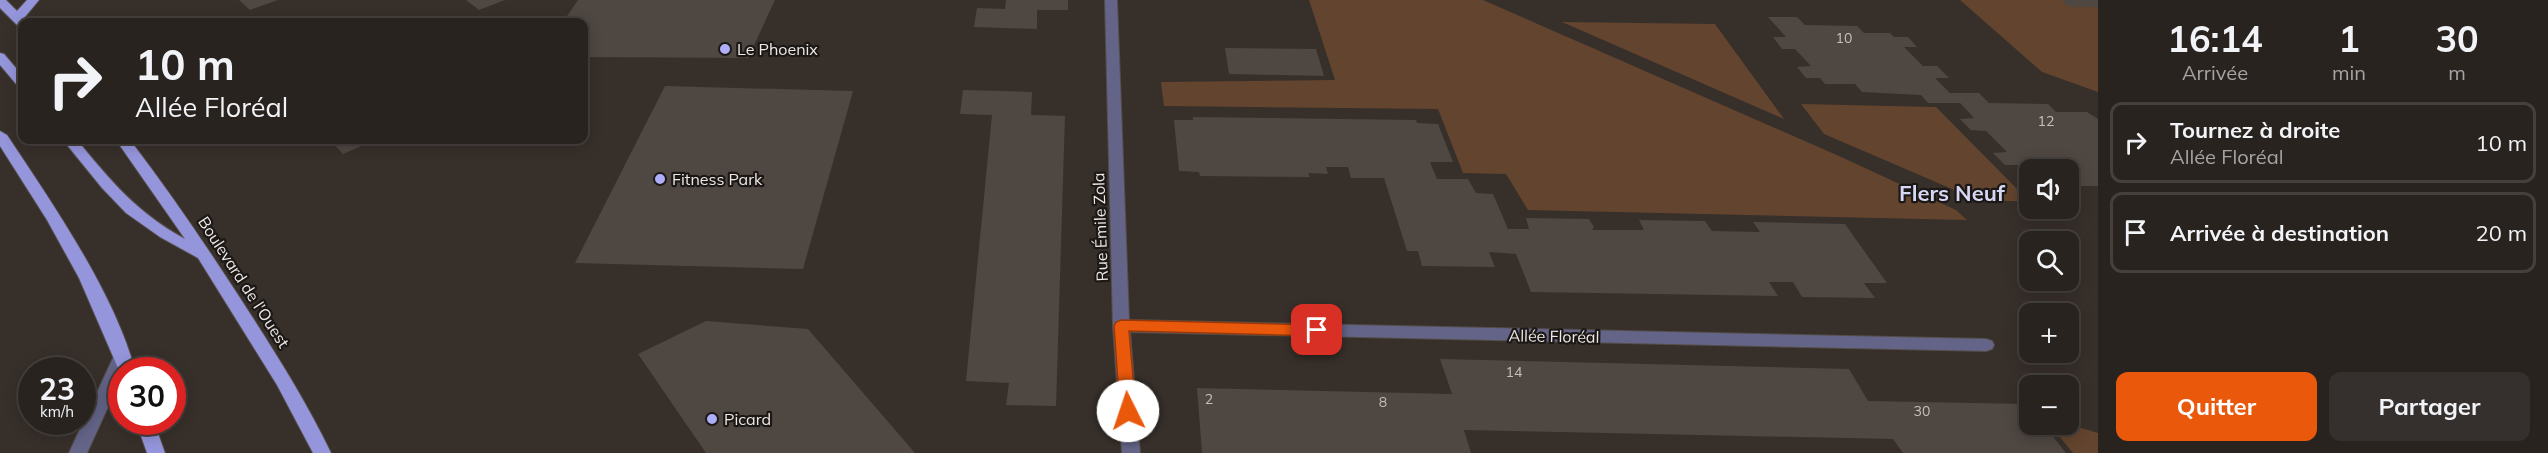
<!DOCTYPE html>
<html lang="fr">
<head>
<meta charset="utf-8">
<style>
  :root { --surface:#292320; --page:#352f2d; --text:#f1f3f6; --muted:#a5a4a5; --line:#45403e; --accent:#ea580c }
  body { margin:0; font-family:Mulish,sans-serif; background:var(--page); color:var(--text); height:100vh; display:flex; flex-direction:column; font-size:22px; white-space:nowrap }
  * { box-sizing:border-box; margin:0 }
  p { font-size:20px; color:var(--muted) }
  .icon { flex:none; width:33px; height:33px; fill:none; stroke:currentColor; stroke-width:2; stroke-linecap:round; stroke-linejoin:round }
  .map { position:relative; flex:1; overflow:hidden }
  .details { display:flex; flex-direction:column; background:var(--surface); width:450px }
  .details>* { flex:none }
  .banner { position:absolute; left:18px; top:18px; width:570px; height:126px; border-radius:12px; box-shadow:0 3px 15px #0003,0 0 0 2px var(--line); background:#292320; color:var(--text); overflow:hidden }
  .tools { position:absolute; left:2019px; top:159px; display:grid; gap:12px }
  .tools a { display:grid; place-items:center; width:60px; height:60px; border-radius:12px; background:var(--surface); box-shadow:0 3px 15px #0003,0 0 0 2px var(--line); font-size:30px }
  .speed { position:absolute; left:18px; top:357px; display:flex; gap:12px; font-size:30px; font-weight:700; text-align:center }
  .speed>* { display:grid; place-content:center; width:78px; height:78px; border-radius:50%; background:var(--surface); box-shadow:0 3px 15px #0003,0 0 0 2px var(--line); line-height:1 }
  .speed small { font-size:15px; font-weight:400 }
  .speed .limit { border:9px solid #d22; background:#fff; color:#111 }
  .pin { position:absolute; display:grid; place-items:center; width:51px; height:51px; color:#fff; margin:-26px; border-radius:12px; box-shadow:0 3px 9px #0006 }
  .me { position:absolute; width:66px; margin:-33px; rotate:356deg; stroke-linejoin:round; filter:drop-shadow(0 0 4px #0008) }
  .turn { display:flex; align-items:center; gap:21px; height:126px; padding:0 18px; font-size:27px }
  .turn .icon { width:78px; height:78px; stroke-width:2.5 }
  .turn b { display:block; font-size:42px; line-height:51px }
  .eta { display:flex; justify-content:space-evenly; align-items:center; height:102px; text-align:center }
  .eta b { font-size:36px; font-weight:700; line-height:42px }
  .button { display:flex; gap:12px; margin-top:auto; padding:12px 18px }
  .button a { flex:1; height:69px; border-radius:12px; background:var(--accent); color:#fff; font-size:24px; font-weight:700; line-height:69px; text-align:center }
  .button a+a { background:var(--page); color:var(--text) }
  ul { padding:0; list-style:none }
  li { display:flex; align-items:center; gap:18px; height:81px; margin:0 12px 9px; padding:0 6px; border:3px solid var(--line); border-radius:12px }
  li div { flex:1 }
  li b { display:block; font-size:22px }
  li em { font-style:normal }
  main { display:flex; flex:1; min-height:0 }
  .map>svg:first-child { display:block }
  .green { fill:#63442e }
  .building { fill:#4f4741 }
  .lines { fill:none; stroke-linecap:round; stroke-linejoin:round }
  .street-casing { stroke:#544d48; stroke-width:2 }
  .primary-casing { stroke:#544d48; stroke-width:2 }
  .street { fill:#636487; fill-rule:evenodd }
  .primary { fill:#9595dc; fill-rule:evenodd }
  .route { fill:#ea580c; stroke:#983908; stroke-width:1.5 }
  .poi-dot { fill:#aeaefb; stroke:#1c1816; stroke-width:2 }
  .labels { text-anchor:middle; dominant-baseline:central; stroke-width:4.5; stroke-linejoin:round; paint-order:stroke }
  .number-label { font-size:14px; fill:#c6c0bc }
  .poi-label { font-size:16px; fill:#ede8e5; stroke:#1c1816; text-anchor:start }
  .street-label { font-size:16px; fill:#ede8e5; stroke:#1c1816 }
  .district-label { font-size:22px; font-weight:bold; fill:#d6d7f5; stroke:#1c1816 }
</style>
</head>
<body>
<main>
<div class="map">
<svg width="2098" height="453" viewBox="0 0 2098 453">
  <rect width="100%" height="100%" fill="#372f2a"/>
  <!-- green -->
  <g class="green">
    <path d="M1309 0H1483L1839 156 1956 210 1967 220 1528 210 1506 174 1463 173 1438 109 1164 106 1161 82 1335 80Z"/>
    <path d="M1960 0H2098V92L2042 72Z"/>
    <path d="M1562 22 1715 24 1784 119Z"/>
    <path d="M1801 104 1936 107 2029 201H1980L1824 134Z"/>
    <path d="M2068 424 2098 433V453H2073L2050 425Z"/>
  </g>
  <!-- building -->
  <g class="building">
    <path d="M239 0H278L250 10Z"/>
    <path d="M466 0H505L479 10Z"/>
    <path d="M578 0H775L748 58 584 57V22H563Z"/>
    <path d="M1006 0H1068V10H1037V29L974 27 977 8 1005 9Z"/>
    <path d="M2061 0H2098V7H2069Z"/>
    <path d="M1768 17H1797L1805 25 1857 26 1864 33H1890L1894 37H1908L1917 47H1904L1923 66H1937L1949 78H1935L1950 93H1979L1989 103 2048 104 2056 112H2087L2098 119V186H2073L2068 182V170H2030V175L2019 165H2005L1993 153 2007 152 1986 131 1971 130 1960 119 1974 118 1960 103H1928L1921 95 1862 92 1855 84H1825L1820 78H1806L1797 67 1811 66 1795 49H1782L1773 37H1786Z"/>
    <path d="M1225 48 1316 49 1324 76 1229 74Z"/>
    <path d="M665 86 853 91 803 269 575 263Z"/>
    <path d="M963 90 1032 92 1031 115 1065 116 1056 406 1006 405 1009 383 966 381 992 115 960 114Z"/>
    <path d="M1193 117 1416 120 1417 123 1438 124 1453 162H1430L1437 179H1468L1476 193 1493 194 1508 229H1529L1526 218 1589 219 1594 227 1592 230H1644L1639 220 1705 221 1712 231 1760 232 1753 222 1845 224 1887 283H1864L1875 298 1802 297 1793 282H1769L1778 296 1531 292 1516 254 1489 252 1495 267 1422 266 1418 251H1407L1384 178H1351L1348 167H1326L1328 174 1308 173 1310 177 1200 176 1199 172 1179 171 1174 120H1193Z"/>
    <path d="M330 140H375L343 154Z"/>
    <path d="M706 321 808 329 915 453H706L638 354Z"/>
    <path d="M1440 359 1849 369 1868 401 2027 404 2030 424H2043L2066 453H1903L1893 439 1464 430 1471 453H1202L1197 388 1452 394Z"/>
  </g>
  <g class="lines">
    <defs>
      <g id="street">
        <path d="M1105 0H1117L1129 320 1986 339 1992 341 1994 345 1992 349 1986 351 1130 332 1140 453H1122L1113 326Z"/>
        <path d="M122 350 128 352 130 356 124 370H122V376L87 453H69L114 356 116 352Z"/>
      </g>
      <g id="primary">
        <path d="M0 0H6L17 11 27 0H39L24 18 28 22H22V27L18 26 0 8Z"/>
        <path d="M0 53 4 54 22 75V86L17 85 0 65Z"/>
        <path d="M0 131 7 135C52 203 114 292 135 370H122L121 375 79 278 47 220 0 146Z"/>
        <path d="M63 140H77C111 181 137 213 185 239L116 140H130C169 191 205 244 240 298 273 349 305 399 331 453H313L277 385 198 258 160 237 126 213 102 188Z"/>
        <path d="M136 422H154L165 453H147Z"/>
      </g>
    </defs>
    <!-- street casing -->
    <use href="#street" class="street-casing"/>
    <!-- primary casing -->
    <use href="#primary" class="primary-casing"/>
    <!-- street -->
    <use href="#street" class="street"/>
    <!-- primary -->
    <use href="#primary" class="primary"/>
  </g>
  <!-- route -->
  <path class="route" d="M1121 320 1317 325 1322 326 1324 330 1322 334 1317 336 1129 331 1136 411 1134 415 1128 417 1122 415 1120 411 1114 326 1116 322Z"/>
  <!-- markers -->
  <g class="poi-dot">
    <circle cx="725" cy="49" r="6"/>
    <circle cx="660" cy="179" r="6"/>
    <circle cx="712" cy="419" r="6"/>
  </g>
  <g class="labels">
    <!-- number labels -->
    <g class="number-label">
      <text x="1844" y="38">10</text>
      <text x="2046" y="121">12</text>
      <text x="1514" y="372">14</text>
      <text x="1209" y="399">2</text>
      <text x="1383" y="402">8</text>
      <text x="1922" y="411">30</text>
    </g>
    <!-- poi labels -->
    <g class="poi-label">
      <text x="737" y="49">Le Phoenix</text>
      <text x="672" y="179">Fitness Park</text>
      <text x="724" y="419">Picard</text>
    </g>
    <!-- street labels -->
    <g class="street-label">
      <text transform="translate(1100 227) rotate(-92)">Rue Émile Zola</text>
      <text transform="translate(244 282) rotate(57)">Boulevard de l'Ouest</text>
      <text transform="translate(1554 336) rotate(1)">Allée Floréal</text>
    </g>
    <!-- district labels -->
    <g class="district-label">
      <text x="1952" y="193">Flers Neuf</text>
    </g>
  </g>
</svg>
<div class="tools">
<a><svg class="icon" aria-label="sound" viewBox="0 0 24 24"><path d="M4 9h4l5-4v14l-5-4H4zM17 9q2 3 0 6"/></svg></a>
<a><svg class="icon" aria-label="search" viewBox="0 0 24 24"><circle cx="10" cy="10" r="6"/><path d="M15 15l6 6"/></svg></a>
<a>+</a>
<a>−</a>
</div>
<div class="speed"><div>23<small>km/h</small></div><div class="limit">30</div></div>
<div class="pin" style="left:1317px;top:330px;background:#d93025"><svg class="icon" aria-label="arrive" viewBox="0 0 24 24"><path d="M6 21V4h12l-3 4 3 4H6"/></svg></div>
<svg class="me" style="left:1128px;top:411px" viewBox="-20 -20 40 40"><circle r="19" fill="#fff"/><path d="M0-13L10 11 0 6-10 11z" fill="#ea580c"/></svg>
<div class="banner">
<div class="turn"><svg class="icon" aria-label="right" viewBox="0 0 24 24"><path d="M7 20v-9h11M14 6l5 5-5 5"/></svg><div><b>10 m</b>Allée Floréal</div></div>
</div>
</div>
<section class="details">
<div class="eta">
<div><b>16:14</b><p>Arrivée</p></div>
<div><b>1</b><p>min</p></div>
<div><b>30</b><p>m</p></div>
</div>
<ul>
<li><svg class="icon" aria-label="right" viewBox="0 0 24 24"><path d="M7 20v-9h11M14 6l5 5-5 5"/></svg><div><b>Tournez à droite</b><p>Allée Floréal</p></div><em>10 m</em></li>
<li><svg class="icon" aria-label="arrive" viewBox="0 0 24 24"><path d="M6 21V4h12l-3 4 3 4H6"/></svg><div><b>Arrivée à destination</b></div><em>20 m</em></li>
</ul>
<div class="button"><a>Quitter</a><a>Partager</a></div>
</section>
</main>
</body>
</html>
